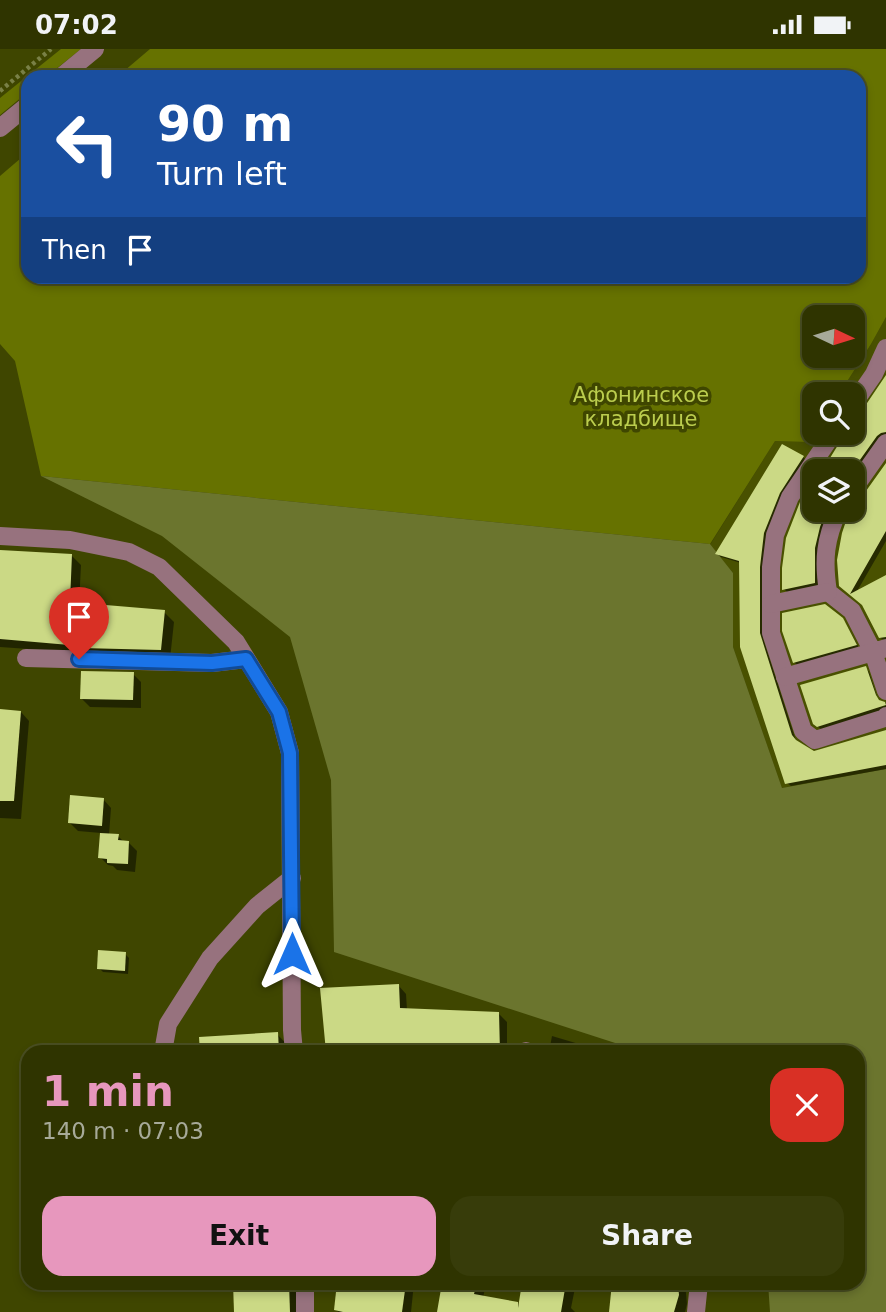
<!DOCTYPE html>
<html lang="en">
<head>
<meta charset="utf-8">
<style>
  :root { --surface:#2f3400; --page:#373c0a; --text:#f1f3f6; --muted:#a7aa99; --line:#4a4f22; --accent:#e797bd }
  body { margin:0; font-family:"DejaVu Sans",sans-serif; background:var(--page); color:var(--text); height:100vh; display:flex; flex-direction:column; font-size:26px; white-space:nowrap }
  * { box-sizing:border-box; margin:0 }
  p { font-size:23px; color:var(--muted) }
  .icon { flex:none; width:38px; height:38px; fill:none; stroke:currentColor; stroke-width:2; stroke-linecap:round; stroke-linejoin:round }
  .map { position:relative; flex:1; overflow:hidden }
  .details { position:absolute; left:21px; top:996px; width:844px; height:245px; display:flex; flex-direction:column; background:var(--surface); border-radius:21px; box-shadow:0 4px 10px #0003,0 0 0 2px var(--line) }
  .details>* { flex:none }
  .top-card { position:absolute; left:21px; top:21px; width:845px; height:214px; border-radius:21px; box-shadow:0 4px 10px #0003,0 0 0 2px var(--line); background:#1a4fa0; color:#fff; overflow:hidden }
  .needle { width:46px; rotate:94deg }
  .fabs { position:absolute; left:802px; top:256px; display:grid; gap:14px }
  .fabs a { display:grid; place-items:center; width:63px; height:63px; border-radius:14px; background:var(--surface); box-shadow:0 4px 10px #0003,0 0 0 2px var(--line); font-size:35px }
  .pin { position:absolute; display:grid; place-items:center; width:60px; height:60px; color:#fff; margin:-72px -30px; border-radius:50% 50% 50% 0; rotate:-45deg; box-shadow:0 0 7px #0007 }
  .pin .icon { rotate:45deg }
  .me { position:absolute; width:77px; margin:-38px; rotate:0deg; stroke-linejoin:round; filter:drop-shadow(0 0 5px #0008) }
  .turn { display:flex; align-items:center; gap:24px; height:147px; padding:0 21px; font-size:32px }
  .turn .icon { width:91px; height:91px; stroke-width:2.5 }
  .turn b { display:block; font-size:49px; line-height:60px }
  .then { display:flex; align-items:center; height:66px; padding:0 21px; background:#0003; gap:14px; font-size:26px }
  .round { display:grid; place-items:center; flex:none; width:74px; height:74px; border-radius:21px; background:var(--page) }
  .summary { display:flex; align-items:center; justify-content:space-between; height:119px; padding:0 21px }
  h1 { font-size:42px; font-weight:700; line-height:52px; color:var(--accent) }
  .primary-button { display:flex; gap:14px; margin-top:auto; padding:14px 21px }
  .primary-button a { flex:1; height:80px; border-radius:21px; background:var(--accent); color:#111; font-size:28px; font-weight:700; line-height:80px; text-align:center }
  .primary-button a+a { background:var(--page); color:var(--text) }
  .status { display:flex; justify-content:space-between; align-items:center; height:49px; padding:0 35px; background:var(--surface); direction:ltr }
  .status svg { height:19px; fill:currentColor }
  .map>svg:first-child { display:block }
  .built { fill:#495100; fill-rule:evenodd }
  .green { fill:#667200; fill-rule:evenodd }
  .forest { fill:#6b752e }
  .shadow { fill:#0007 }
  .building { fill:#cbd985 }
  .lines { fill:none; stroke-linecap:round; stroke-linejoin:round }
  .path { stroke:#798046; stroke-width:4.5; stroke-dasharray:3.5 3.5; stroke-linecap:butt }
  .minor { stroke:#97727e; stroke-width:18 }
  .route-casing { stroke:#114b97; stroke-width:18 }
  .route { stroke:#1a73e8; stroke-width:12 }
  .labels { text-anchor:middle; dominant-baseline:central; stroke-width:7; stroke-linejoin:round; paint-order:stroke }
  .park-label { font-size:21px; fill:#bbcd4d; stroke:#3f4600 }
</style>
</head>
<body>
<div class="status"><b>07:02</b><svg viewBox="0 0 49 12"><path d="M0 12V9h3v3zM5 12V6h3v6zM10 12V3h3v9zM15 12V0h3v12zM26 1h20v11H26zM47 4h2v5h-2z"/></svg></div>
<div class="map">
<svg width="886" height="1263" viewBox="0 0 886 1263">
  <rect width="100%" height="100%" fill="#3f4600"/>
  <!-- built -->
  <path class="built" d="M886 268V720L782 739 733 598V524L710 496 775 392 807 393 814 383H852V345H839L871 295ZM814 422H852V460H814Z"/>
  <!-- green -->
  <g class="green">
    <path d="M61 0H81L46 28H28V43L0 66V49Z"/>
    <path d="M150 0H886V268L871 295 839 345H814V383L807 393 775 392 710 495 41 427 15 312 0 295V127L28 103V228H859V28H117ZM814 268H852V306H814Z"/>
  </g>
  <!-- forest -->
  <path class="forest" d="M41 427 710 495 733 524V598L782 739 886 720V1263H770L768 1234H858V1003H643L334 903 331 731 290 588 162 487Z"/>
  <!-- shadow -->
  <g class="shadow">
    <path d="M886 330V387L852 430V422H823L852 383Z"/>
    <path d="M803 408 807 412 763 522V589L796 692 812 704 886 681V720L791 737 787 734 741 514 721 508 717 505Z"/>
    <path d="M886 417V492L856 544 886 528V592H884L880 588 864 557 845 540 862 450Z"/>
    <path d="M814 460H831L818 537 788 544 784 540Z"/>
    <path d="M0 503 71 506 81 516 79 556 164 563 174 573 170 610 0 598Z"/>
    <path d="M842 571 846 575 859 599 798 617 794 613Z"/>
    <path d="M865 619 869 623 878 651 886 654V660L822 681 814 674Z"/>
    <path d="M133 625 141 633V659L90 658 82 650Z"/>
    <path d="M0 662 21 663 29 672 21 770 0 769Z"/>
    <path d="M103 750 111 759 109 786 118 787 124 793 129 794 137 802 135 823 117 821 113 817 108 816 100 808 101 784 78 782 70 774Z"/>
    <path d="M125 905 129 909 128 925 103 923 99 919Z"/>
    <path d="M398 936 406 945 407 961 499 965 507 973V1003H328Z"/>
    <path d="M277 985 294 1003H219Z"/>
    <path d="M552 987 606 1003H549Z"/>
    <path d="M51 995 87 997 93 1003H50Z"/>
    <path d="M234 1234H304L305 1263H235Z"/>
    <path d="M339 1234H414L411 1263H339L336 1261Z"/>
    <path d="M424 1234H486L483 1249 496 1263H439L444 1237Z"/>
    <path d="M524 1234H576L571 1259 575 1263H514V1255L520 1256Z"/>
    <path d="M614 1234H685L687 1255 685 1263H611Z"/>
  </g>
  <!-- building -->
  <g class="building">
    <path d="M886 326V383L881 384 877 387 852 422H822L846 383H852V374L861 363Z"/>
    <path d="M782 395 804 407 780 444 764 484 760 518V584L792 686 796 691 814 702 886 681V716L785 735 740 598 739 512 715 505Z"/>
    <path d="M886 414V482L850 545 886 526V588L879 589 862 556 839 537 837 511 842 484 850 460H852V453L861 449Z"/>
    <path d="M814 433V460H827L820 478 815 499V534L782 541V519L786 489 800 453Z"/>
    <path d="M0 501 72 505 70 553 165 561 161 601 81 599V597L0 590Z"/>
    <path d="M825 555 843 569 857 596 793 614 782 582V564Z"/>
    <path d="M866 617 876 646 879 651 885 653 886 656 817 678 813 675 800 636Z"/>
    <path d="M81 622 134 623 133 651 80 650Z"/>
    <path d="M0 660 21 662 14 752H0Z"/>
    <path d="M70 746 104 749 102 777 68 774Z"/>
    <path d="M100 784 119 785 118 791 129 792 128 815 107 814V810L98 809Z"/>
    <path d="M98 901 126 903 125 922 97 920Z"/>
    <path d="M399 935 400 959 499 963 500 1003H429V996L393 998V1003H326L320 939Z"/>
    <path d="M278 983 279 1003H200L199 988Z"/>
    <path d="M233 1234H289L290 1263H234Z"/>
    <path d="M337 1234H406L402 1263H343L334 1261Z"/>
    <path d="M442 1234H477L474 1245 518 1253V1259L522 1234H566L561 1263H437Z"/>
    <path d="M612 1234H678L679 1246 674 1263H609Z"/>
  </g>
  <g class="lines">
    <!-- path -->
    <path class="path" d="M0 42 51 0"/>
    <!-- minor -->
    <g class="minor">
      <path d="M61 28 95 0"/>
      <path d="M0 79 28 56"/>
      <path d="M852 357 874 325 886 299"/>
      <path d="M834 383 790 448 775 486 771 518V584L803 682 815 691 885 669 886 667"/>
      <path d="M852 442 886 394"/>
      <path d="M839 460C825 490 823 511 828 543L852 562 873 603 886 599"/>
      <path d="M0 487 70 491 129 503 159 518 236 593 279 663 290 704 292 981 294 1003"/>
      <path d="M771 555 828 543"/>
      <path d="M26 609 212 614 246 610"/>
      <path d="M785 628 873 603 886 642"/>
      <path d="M163 1003 168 975 210 909 257 857 292 829"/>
      <path d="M526 1003V1002"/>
      <path d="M305 1234V1263"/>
      <path d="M696 1263 699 1234"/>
    </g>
  </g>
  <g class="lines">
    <defs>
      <path id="route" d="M79 610 212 614 246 610 279 663 290 704 292 905"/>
    </defs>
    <!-- route casing -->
    <use href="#route" class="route-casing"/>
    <!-- route -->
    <use href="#route" class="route"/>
  </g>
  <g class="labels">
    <!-- park labels -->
    <g class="park-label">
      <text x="641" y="346">Афонинское<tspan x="641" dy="24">кладбище</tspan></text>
    </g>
  </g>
</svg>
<div class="fabs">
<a><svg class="needle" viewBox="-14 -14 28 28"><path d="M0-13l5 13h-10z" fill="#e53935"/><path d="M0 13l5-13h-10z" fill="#a7aa99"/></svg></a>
<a><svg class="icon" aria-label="search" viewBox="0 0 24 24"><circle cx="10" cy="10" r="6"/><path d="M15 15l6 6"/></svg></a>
<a><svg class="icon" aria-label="layers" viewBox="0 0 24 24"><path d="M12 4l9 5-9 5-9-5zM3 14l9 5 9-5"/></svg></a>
</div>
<div class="pin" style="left:79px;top:610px;background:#d93025"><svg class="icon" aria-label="arrive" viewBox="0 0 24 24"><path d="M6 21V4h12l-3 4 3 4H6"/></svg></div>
<svg class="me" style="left:292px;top:905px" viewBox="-20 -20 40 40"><path d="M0-17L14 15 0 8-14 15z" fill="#1a73e8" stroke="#fff" stroke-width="4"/></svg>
<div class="top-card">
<div class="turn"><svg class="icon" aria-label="left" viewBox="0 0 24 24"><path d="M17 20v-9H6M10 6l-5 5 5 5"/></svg><div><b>90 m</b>Turn left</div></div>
<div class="then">Then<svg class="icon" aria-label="arrive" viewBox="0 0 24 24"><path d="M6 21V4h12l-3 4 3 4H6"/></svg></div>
</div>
<section class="details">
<div class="summary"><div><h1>1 min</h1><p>140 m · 07:03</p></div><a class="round" style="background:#d93025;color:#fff"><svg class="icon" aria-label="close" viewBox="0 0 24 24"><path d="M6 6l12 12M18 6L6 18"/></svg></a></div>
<div class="primary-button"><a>Exit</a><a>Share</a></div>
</section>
</div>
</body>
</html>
